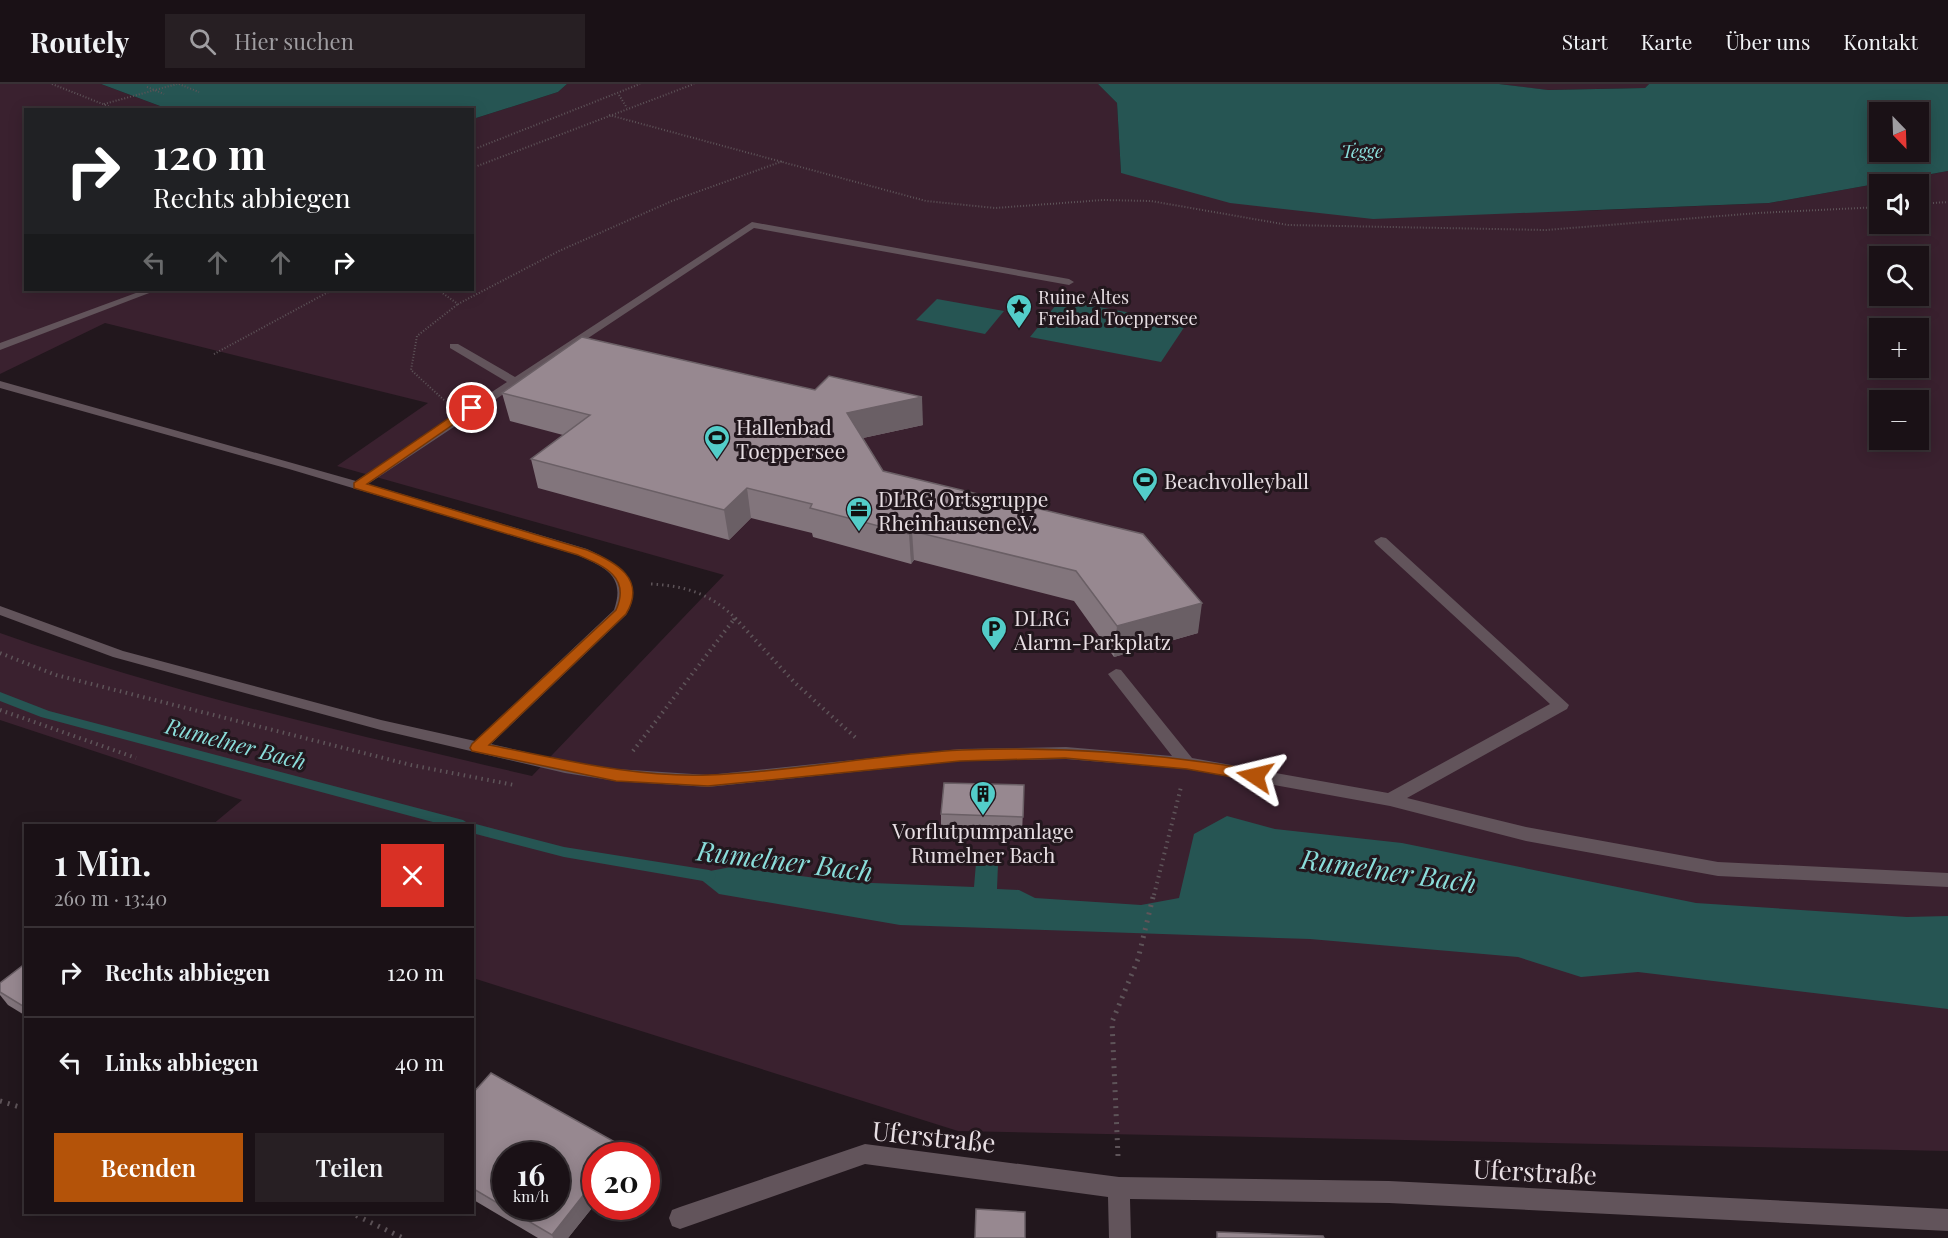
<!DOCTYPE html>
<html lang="de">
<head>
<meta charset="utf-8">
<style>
  :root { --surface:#1a1116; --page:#271f23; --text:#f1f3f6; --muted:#9f9da1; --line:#383135; --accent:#b45309 }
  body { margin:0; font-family:"Playfair Display",serif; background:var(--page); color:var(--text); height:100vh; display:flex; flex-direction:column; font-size:22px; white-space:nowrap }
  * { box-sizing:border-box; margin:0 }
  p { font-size:20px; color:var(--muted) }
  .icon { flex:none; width:33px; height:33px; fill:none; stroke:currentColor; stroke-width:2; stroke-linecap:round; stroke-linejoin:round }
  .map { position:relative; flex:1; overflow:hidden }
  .sheet { position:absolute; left:24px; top:740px; width:450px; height:390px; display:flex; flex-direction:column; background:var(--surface); border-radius:0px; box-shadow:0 3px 15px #0003,0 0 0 2px var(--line) }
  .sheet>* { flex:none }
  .top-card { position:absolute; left:24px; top:24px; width:450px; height:183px; border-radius:0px; box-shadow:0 3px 15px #0003,0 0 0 2px var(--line); background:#202124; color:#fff; overflow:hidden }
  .needle { width:39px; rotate:157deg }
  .buttons { position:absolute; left:1869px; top:18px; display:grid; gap:12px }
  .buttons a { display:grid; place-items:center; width:60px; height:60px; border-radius:0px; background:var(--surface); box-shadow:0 3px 15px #0003,0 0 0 2px var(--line); font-size:30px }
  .speed { position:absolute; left:492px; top:1058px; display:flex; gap:12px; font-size:30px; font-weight:700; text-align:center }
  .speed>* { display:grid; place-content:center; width:78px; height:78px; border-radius:50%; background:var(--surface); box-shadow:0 3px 15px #0003,0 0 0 2px var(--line); line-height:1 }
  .speed small { font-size:15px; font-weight:400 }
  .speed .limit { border:9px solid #d22; background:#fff; color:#111 }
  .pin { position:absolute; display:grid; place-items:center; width:51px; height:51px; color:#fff; margin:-26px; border:3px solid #fff; border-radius:50%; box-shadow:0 2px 6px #0007 }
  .me { position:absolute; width:66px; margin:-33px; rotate:280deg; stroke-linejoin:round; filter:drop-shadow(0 0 4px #0008) }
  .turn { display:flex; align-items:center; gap:21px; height:126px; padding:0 30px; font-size:27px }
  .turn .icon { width:78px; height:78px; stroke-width:2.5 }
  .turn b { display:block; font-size:42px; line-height:51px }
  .lanes { display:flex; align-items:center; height:57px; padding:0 30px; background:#0003; justify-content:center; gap:30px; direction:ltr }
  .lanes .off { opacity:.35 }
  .round { display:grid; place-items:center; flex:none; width:63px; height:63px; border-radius:0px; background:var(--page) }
  .head { display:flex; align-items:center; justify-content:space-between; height:102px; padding:0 30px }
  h1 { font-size:36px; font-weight:600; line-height:45px }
  .cta { display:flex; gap:12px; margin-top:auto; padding:12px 30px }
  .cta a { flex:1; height:69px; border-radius:0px; background:var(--accent); color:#fff; font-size:24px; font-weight:600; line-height:69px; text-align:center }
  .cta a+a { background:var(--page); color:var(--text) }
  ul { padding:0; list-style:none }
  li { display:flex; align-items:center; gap:18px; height:90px; padding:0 30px; border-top:2px solid var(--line) }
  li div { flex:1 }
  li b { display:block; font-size:22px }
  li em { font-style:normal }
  header { display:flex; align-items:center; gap:36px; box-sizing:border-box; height:84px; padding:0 30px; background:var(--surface); border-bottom:2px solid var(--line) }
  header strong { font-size:28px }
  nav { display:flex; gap:33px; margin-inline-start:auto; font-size:21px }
  .search { width:420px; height:54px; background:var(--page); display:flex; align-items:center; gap:15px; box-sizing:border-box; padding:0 21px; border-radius:0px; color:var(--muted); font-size:22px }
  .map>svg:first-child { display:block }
  .green { fill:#3a212f; fill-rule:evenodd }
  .water { fill:#265553; fill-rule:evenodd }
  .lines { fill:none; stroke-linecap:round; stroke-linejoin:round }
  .stream { fill:#265553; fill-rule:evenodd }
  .path-far3 { stroke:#5e5459; stroke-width:2; stroke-dasharray:1 2; stroke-linecap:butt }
  .path-far2 { stroke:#5e5459; stroke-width:3; stroke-dasharray:1.5 4; stroke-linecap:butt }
  .path-far1 { stroke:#5e5459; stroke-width:4; stroke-dasharray:1.5 4.5; stroke-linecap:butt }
  .path { stroke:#5e5459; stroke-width:5; stroke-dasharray:2 6; stroke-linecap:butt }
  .service { fill:#62545b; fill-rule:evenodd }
  .minor { fill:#62545b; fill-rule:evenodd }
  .wall { fill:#82757c }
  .shaded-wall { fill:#6a5f65 }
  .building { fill:#978890; stroke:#6a5f65; stroke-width:1.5; fill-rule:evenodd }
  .route { fill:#b45309; stroke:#753606; stroke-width:1.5 }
  .labels { text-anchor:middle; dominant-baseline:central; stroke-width:6; stroke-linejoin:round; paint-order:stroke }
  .far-water-label { font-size:18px; font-style:italic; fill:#8addda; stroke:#22171d }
  .far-poi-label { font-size:18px; fill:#e7dee3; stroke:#22171d; text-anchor:start }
  .poi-label { font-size:21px; fill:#e7dee3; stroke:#22171d; text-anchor:start }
  .water-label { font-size:22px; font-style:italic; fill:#8addda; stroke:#22171d }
  .near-street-label { font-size:26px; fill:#e7dee3; stroke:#22171d }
  .near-water-label { font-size:27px; font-style:italic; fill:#8addda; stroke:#22171d }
</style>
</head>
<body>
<header>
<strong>Routely</strong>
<div class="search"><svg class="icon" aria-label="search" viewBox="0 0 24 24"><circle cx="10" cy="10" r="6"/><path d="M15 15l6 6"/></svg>Hier suchen</div>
<nav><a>Start</a><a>Karte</a><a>Über uns</a><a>Kontakt</a></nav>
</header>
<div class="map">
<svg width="1948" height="1154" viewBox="0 0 1948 1154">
  <rect width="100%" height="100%" fill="#22171d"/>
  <!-- green -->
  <g class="green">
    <path d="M0 0H101L168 25 26 26V206H472L473 35 558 8 567 0H1098L1117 19 1121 89 1579 127 1769 119 1948 87V1067L958 1047 473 894 472 741H212L242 716 0 636V549C173 610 353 650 532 692L724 491 337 382 428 319 105 239 0 290ZM1880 100H1918V140H1880ZM1880 172H1918V212H1880ZM1880 244H1918V284H1880ZM1880 316H1918V356H1880Z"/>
    <path d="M1499 0H1649L1645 4 1547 6Z"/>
  </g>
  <!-- water -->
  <g class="water">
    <path d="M101 0H567L558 8 473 35 472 26 168 25Z"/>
    <path d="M1098 0H1499L1548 6 1645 4 1649 0H1948V87L1769 119 1373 135 1230 119 1121 89 1117 19ZM1880 28H1918V68H1880Z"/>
    <path d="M937 215 1004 227 985 250 916 236Z"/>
    <path d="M1060 216 1187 239 1161 278 1030 253Z"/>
    <path d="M1227 732 1275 745 1402 759 1696 819 1907 833 1948 832V925L1638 888 1581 893 1518 873 1310 855 900 841 719 810 694 790 731 783 847 798 974 803 976 779 998 780 997 805 1019 806 1035 814 1141 821 1179 814 1194 750Z"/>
  </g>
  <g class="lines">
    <!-- stream -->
    <path class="stream" d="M0 608 49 627 463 736 469 740 472 739 564 763 709 786 714 788 716 792 714 796 709 798 564 773 472 749V741H444L41 633 0 617Z"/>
    <!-- path-far3 -->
    <g class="path-far3">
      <path d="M52 0 118 26"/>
      <path d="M179 0 199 8"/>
      <path d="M147 3 164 10"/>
      <path d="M619 11 627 24"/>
      <path d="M104 20 177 0"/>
      <path d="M609 31 926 117 995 124 1103 116 1151 117 1288 141 1546 146 1758 129 1880 123"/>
      <path d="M472 66 640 0"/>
      <path d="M472 84 694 0"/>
      <path d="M1918 120 1948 118"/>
      <path d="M438 206 458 220 559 167 672 117 783 77"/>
      <path d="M214 270 332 206"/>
      <path d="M444 316 411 286 417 252 458 220"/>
    </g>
    <!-- path-far2 -->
    <g class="path-far2">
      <path d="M651 500C686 502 712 510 737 536"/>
      <path d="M733 536 735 534"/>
    </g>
    <!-- path-far1 -->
    <g class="path-far1">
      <path d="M735 534 795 599 857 655"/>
      <path d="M0 569 56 591 411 681 514 701"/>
      <path d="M0 626 136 674"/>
      <path d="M633 667 735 534"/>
      <path d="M1154 811 1181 703"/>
    </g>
    <!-- path -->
    <g class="path">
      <path d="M0 1017 26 1025"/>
      <path d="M1118 1072 1112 938 1138 875 1154 809"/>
      <path d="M349 1128 403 1154"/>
    </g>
    <!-- service -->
    <g class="service">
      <path d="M752 138 1069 195 1074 198 1069 201 754 144 368 400 587 465C615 478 647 496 626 531L491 660 565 677 616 685 708 691 960 665 1066 663 1172 672 1111 594 1108 590 1116 585 1121 586 1192 674 1388 709 1550 620 1376 460 1374 457 1381 453 1386 454 1569 621 1567 625 1407 714 1526 743 1718 778 1948 789V803L1718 792 1526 757 1390 722 1187 685 1066 675 960 677 708 703 616 697 565 689 381 646 113 573 0 531V522L123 567 381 636 475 657 614 526C626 492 605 483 577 471L289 385 0 304V297L356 397 507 298 450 264V260H458L515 293Z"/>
      <path d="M144 206H157L0 266V259Z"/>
    </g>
    <!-- minor -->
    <path class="minor" d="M865 1060 1119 1093 1389 1097 1948 1125V1147L1389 1119 1130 1115 1131 1154H1109L1108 1113 865 1080 680 1145 672 1142 669 1134 672 1126 680 1123Z"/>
  </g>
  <!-- wall -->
  <g class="wall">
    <path d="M502 309 923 341 863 354 883 387 1198 549 1114 573 1074 517 914 476 911 480 813 453 812 449 751 434 729 456 538 404 531 375 563 351 510 337Z"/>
    <path d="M1024 701 1022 750 941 747V730Z"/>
    <path d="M26 879V932L8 921 0 911V899Z"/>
    <path d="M472 1010 596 1071V1119L568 1154H538L472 1115Z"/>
  </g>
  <!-- shaded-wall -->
  <g class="shaded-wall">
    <path d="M922 313 923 341 849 357 847 329Z"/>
    <path d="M747 404 751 434 729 456 724 426Z"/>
    <path d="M912 447 914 476 911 480 909 450Z"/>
    <path d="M1202 519 1198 549 1114 573 1117 542Z"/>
    <path d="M622 1062 625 1071H614Z"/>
    <path d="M596 1095V1119L568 1154H553L552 1151Z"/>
  </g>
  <!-- building -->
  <g class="building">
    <path d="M582 253 815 306 829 292 922 313 847 329 883 387 1143 450 1202 519 1117 542 1076 487 912 447 909 450 810 424 812 420 747 404 724 426 531 375 590 331 502 309Z"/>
    <path d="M944 699 1024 701 1023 733 941 730Z"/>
    <path d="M26 879V924L0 908V899Z"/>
    <path d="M491 989 622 1062 614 1071H596V1095L552 1151 472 1104V1010ZM506 1071H556V1122H506Z"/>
    <path d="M976 1125 1025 1128V1154H975Z"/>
    <path d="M1217 1148 1323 1152 1324 1154H1217Z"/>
  </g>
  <!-- route -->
  <path class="route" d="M468 321 477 324 367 400 587 466C616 478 647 495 626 530L489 661C561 675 635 694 709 691 793 688 877 670 962 666 1060 662 1157 669 1255 686L1262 692 1255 697 1187 685 1065 674 960 677 708 702 616 697 472 667 470 664 472 660 616 526C631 493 604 482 578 471L354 404V399Z"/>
  <!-- icons -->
  <defs>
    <symbol id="sight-pin" viewBox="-11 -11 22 30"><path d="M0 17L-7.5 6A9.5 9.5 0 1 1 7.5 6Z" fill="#53cdc9" stroke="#22171d"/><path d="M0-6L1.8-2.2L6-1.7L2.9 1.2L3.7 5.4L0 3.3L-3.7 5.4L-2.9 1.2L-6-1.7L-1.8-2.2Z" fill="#111"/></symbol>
    <symbol id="stadium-pin" viewBox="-11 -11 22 30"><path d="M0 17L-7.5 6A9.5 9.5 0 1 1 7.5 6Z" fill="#53cdc9" stroke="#22171d"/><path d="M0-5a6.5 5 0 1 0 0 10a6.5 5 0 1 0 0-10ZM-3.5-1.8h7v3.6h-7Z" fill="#111"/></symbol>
    <symbol id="office-pin" viewBox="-11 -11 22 30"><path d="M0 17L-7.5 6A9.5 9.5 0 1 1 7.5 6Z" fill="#53cdc9" stroke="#22171d"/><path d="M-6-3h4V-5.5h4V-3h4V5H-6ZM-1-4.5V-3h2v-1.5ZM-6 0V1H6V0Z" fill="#111"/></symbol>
    <symbol id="parking-pin" viewBox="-11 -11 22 30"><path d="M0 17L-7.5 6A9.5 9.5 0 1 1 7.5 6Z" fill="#53cdc9" stroke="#22171d"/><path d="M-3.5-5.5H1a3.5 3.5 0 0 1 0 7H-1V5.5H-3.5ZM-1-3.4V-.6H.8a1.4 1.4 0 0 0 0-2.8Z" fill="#111"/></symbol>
    <symbol id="building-pin" viewBox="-11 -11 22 30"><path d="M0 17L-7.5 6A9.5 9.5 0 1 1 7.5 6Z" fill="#53cdc9" stroke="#22171d"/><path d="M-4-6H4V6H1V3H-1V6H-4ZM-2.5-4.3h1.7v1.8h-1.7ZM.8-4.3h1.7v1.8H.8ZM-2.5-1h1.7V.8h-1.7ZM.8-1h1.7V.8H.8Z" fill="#111"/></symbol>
  </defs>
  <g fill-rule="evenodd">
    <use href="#sight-pin" x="1004" y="208" width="30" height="40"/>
    <use href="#stadium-pin" x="702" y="339" width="30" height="40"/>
    <use href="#stadium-pin" x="1130" y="381" width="30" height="40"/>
    <use href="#office-pin" x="844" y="411" width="30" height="40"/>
    <use href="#parking-pin" x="979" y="530" width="30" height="40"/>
    <use href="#building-pin" x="968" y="695" width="30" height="40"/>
  </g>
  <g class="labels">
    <!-- far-water labels -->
    <g class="far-water-label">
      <text x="1362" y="67">Tegge</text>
    </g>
    <!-- far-poi labels -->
    <g class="far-poi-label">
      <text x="1038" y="213">Ruine Altes<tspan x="1038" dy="21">Freibad Toeppersee</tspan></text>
    </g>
    <!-- poi labels -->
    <g class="poi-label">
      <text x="736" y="342">Hallenbad<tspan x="736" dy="24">Toeppersee</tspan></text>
      <text x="1164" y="396">Beachvolleyball</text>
      <text x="878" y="414">DLRG Ortsgruppe<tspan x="878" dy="24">Rheinhausen e.V.</tspan></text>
      <text x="1014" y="533">DLRG<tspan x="1014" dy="24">Alarm-Parkplatz</tspan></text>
      <text x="983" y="746" text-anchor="middle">Vorflutpumpanlage<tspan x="983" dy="24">Rumelner Bach</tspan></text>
    </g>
    <!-- water labels -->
    <g class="water-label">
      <text transform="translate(236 659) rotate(15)">Rumelner Bach</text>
    </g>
    <!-- near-street labels -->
    <g class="near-street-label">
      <text transform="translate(934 1052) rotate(6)">Uferstraße</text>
      <text transform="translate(1535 1087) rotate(3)">Uferstraße</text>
    </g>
    <!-- near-water labels -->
    <g class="near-water-label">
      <text transform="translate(785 776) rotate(7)">Rumelner Bach</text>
      <text transform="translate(1389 786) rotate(8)">Rumelner Bach</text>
    </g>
  </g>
</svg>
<div class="buttons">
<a><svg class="needle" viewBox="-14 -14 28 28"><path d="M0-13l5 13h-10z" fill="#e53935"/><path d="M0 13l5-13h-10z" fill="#9f9da1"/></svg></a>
<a><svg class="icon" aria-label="sound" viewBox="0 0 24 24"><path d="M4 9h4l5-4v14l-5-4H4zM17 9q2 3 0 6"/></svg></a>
<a><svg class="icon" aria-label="search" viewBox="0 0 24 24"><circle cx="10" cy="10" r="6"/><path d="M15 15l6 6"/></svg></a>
<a>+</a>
<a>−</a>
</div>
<div class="speed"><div>16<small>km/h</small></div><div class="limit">20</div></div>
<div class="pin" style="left:472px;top:324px;background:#d93025"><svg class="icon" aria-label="arrive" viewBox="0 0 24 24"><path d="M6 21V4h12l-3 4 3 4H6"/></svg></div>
<svg class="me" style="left:1255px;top:692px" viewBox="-20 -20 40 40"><path d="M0-17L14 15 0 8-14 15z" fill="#b45309" stroke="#fff" stroke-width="4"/></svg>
<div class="top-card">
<div class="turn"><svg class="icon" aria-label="right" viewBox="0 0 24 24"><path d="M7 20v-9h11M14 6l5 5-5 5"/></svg><div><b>120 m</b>Rechts abbiegen</div></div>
<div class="lanes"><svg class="icon off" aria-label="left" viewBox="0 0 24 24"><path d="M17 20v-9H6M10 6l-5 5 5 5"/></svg><svg class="icon off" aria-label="ahead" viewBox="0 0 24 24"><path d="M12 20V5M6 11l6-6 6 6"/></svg><svg class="icon off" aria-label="ahead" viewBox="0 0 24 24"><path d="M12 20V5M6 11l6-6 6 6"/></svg><svg class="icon" aria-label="right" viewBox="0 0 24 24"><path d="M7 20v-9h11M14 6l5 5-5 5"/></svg></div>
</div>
<section class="sheet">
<div class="head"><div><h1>1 Min.</h1><p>260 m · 13:40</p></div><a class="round" style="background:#d93025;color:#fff"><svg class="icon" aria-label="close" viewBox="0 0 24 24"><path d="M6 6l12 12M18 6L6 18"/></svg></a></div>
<ul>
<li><svg class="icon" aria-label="right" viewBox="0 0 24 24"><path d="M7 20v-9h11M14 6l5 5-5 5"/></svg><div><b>Rechts abbiegen</b></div><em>120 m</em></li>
<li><svg class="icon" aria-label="left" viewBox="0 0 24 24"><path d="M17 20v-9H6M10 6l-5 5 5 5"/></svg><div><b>Links abbiegen</b></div><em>40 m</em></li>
</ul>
<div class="cta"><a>Beenden</a><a>Teilen</a></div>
</section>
</div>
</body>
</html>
